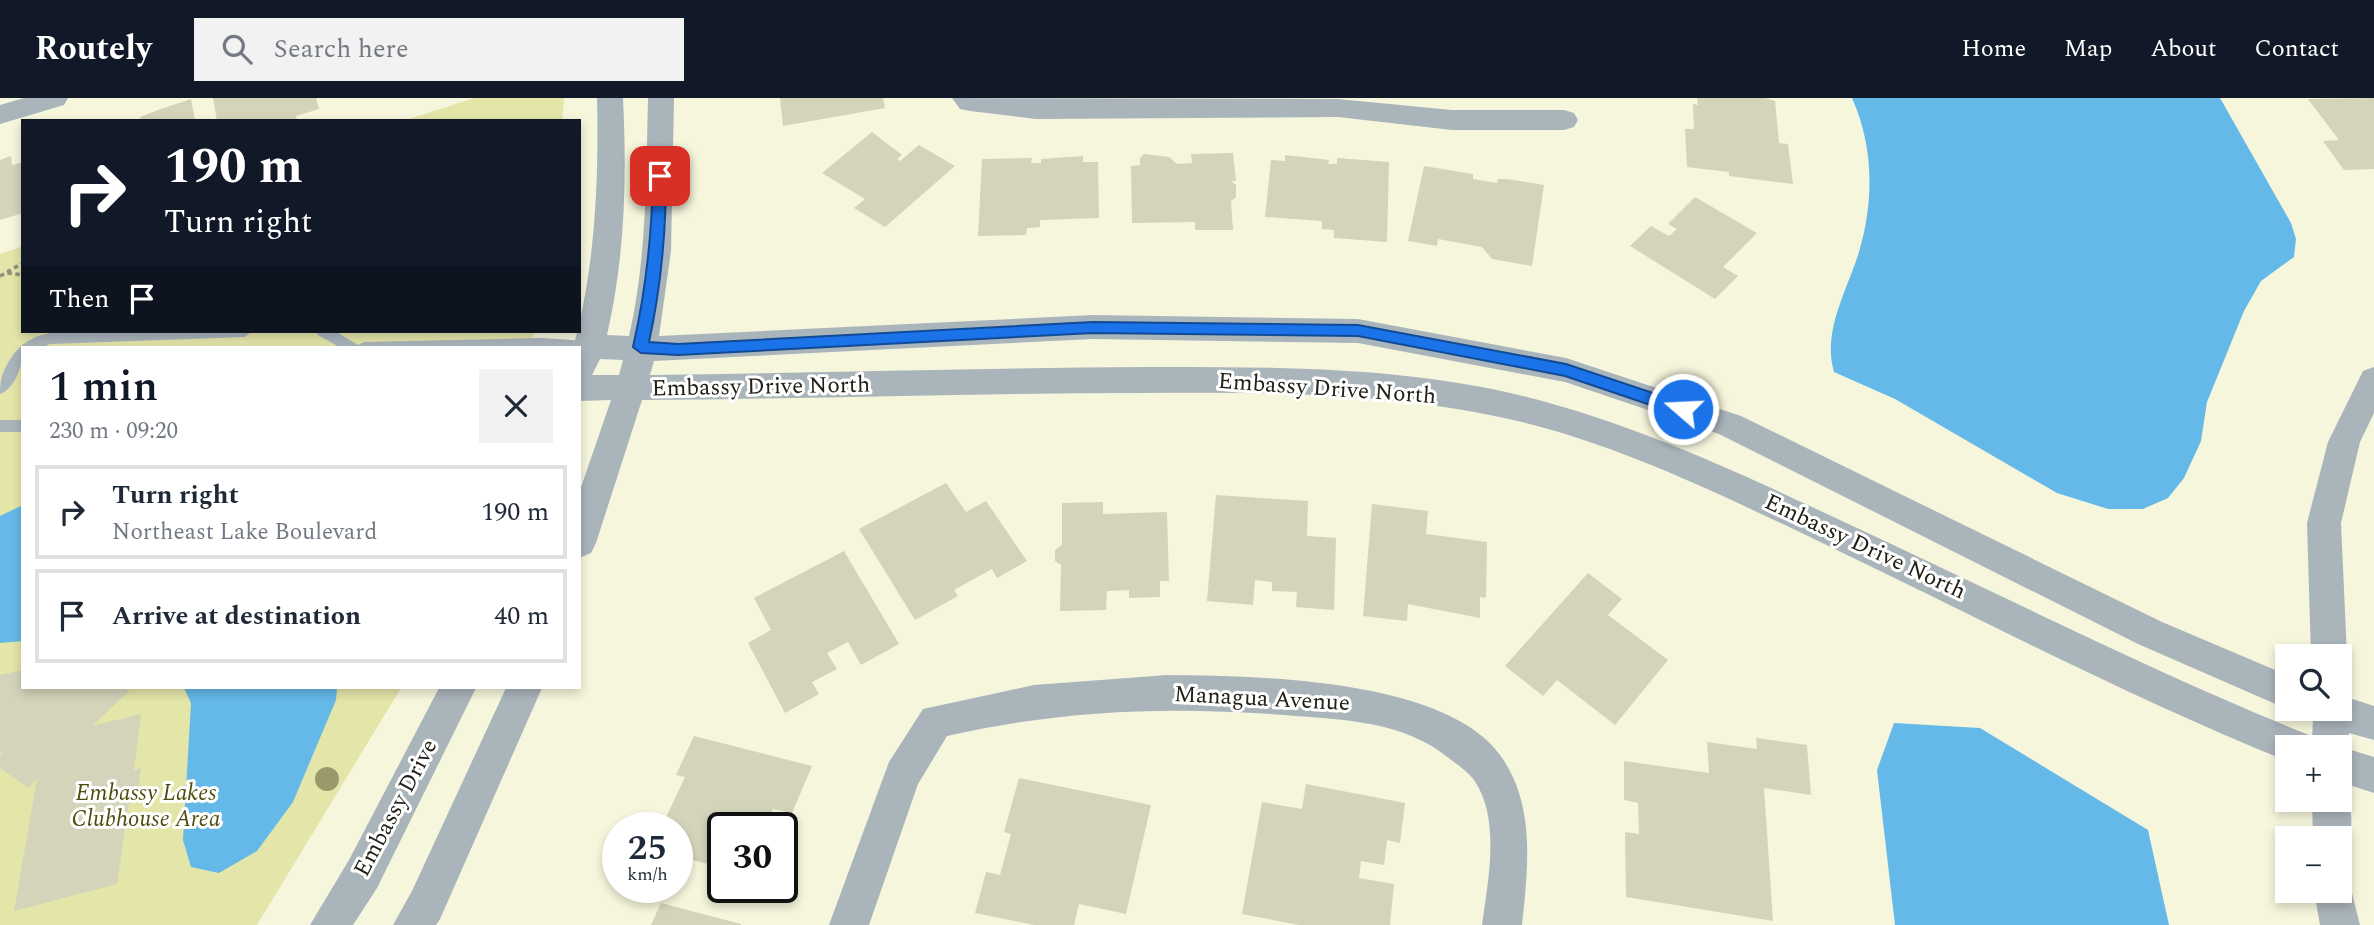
<!DOCTYPE html>
<html lang="en">
<head>
<meta charset="utf-8">
<style>
  :root { --surface:#fff; --page:#f2f2f3; --text:#1f2937; --muted:#747a83; --line:#e0e1e3; --accent:#111827 }
  body { margin:0; font-family:Spectral,serif; background:var(--page); color:var(--text); height:100vh; display:flex; flex-direction:column; font-size:26px; white-space:nowrap }
  * { box-sizing:border-box; margin:0 }
  p { font-size:23px; color:var(--muted) }
  .icon { flex:none; width:38px; height:38px; fill:none; stroke:currentColor; stroke-width:2; stroke-linecap:round; stroke-linejoin:round }
  .map { position:relative; flex:1; overflow:hidden }
  .drawer { position:absolute; left:21px; top:248px; width:560px; height:343px; display:flex; flex-direction:column; background:var(--surface); border-radius:0px; box-shadow:0 4px 10px #0003 }
  .drawer>* { flex:none }
  .top-card { position:absolute; left:21px; top:21px; width:560px; height:214px; border-radius:0px; box-shadow:0 4px 10px #0003; background:#111827; color:#fff; overflow:hidden }
  .controls { position:absolute; left:2275px; top:546px; display:grid; gap:14px }
  .controls a { display:grid; place-items:center; width:77px; height:77px; border-radius:0px; background:var(--surface); box-shadow:0 4px 10px #0003; font-size:35px }
  .speed { position:absolute; left:602px; top:714px; display:flex; gap:14px; font-size:35px; font-weight:700; text-align:center }
  .speed>* { display:grid; place-content:center; width:91px; height:91px; border-radius:50%; background:var(--surface); box-shadow:0 4px 10px #0003; line-height:1 }
  .speed small { font-size:18px; font-weight:400 }
  .speed .limit { border:4px solid #111; border-radius:10px; background:#fff; color:#111 }
  .pin { position:absolute; display:grid; place-items:center; width:60px; height:60px; color:#fff; margin:-30px; border-radius:14px; box-shadow:0 4px 10px #0006 }
  .me { position:absolute; width:77px; margin:-38px; rotate:289deg; stroke-linejoin:round; filter:drop-shadow(0 0 5px #0008) }
  .turn { display:flex; align-items:center; gap:24px; height:147px; padding:0 28px; font-size:32px }
  .turn .icon { width:91px; height:91px; stroke-width:2.5 }
  .turn b { display:block; font-size:49px; line-height:60px }
  .then { display:flex; align-items:center; height:66px; padding:0 28px; background:#0003; gap:14px; font-size:26px }
  .round { display:grid; place-items:center; flex:none; width:74px; height:74px; border-radius:0px; background:var(--page) }
  .headline { display:flex; align-items:center; justify-content:space-between; height:119px; padding:0 28px }
  h1 { font-size:42px; font-weight:600; line-height:52px; color:var(--accent) }
  ul { padding:0; list-style:none }
  li { display:flex; align-items:center; gap:21px; height:94px; margin:0 14px 10px; padding:0 14px; border:4px solid var(--line); border-radius:0px }
  li div { flex:1 }
  li b { display:block; font-size:26px }
  li em { font-style:normal }
  header { display:flex; align-items:center; gap:42px; box-sizing:border-box; height:98px; padding:0 35px; background:var(--accent); color:#fff }
  header strong { font-size:33px }
  nav { display:flex; gap:38px; margin-inline-start:auto; font-size:24px }
  .search { width:490px; height:63px; background:var(--page); display:flex; align-items:center; gap:18px; box-sizing:border-box; padding:0 24px; border-radius:0px; color:var(--muted); font-size:26px }
  .map>svg:first-child { display:block }
  .green { fill:#e4e5a9 }
  .water { fill:#65b9e8 }
  .building { fill:#d4d4bb }
  .lines { fill:none; stroke-linecap:round; stroke-linejoin:round }
  .path { stroke:#91917f; stroke-width:3.5; stroke-dasharray:4.5 3.5; stroke-linecap:butt }
  .lane { fill:#aab4bb; fill-rule:evenodd }
  .street { fill:#aab4bb; fill-rule:evenodd }
  .tree { fill:#9a996b }
  .route { fill:#1a73e8; stroke:#114b97; stroke-width:2 }
  .labels { text-anchor:middle; dominant-baseline:central; stroke-width:6; stroke-linejoin:round; paint-order:stroke }
  .street-label { font-size:23px; fill:#202016; stroke:#fff }
  .park-label { font-size:23px; font-style:italic; fill:#4e4d0d; stroke:#fff }
</style>
</head>
<body>
<header>
<strong>Routely</strong>
<div class="search"><svg class="icon" aria-label="search" viewBox="0 0 24 24"><circle cx="10" cy="10" r="6"/><path d="M15 15l6 6"/></svg>Search here</div>
<nav><a>Home</a><a>Map</a><a>About</a><a>Contact</a></nav>
</header>
<div class="map">
<svg width="2374" height="827" viewBox="0 0 2374 827">
  <rect width="100%" height="100%" fill="#f6f6dd"/>
  <!-- green -->
  <g class="green">
    <path d="M474 0H564L562 23H403Z"/>
    <path d="M23 148V233H534L530 250H23V590H401L257 827H0V156Z"/>
  </g>
  <!-- water -->
  <g class="water">
    <path d="M1852 0H2220L2291 125 2296 141 2294 159 2261 183 2244 213 2207 304 2201 343 2184 380 2168 400 2143 411H2108L2057 395 1895 301 1834 274C1822 233 1847 193 1859 154 1874 103 1874 49 1852 0Z"/>
    <path d="M23 407V543L0 545V418Z"/>
    <path d="M184 590H337L336 602 293 704 257 753 219 775 191 769 183 742 191 605Z"/>
    <path d="M1894 625 1980 630 2148 732 2169 827H1895L1877 672Z"/>
  </g>
  <!-- building -->
  <g class="building">
    <path d="M213 0H316L319 11 296 18 297 23H217Z"/>
    <path d="M780 0H883L885 10 783 28Z"/>
    <path d="M1697 0H1765L1775 3 1779 45 1788 46 1793 86 1729 78V74L1687 69 1685 31H1694L1693 6 1698 7Z"/>
    <path d="M2374 0V71L2344 72 2323 43 2339 42 2308 1Z"/>
    <path d="M191 1 195 23H141L140 19 158 12Z"/>
    <path d="M872 34 902 57 897 61 900 63 919 47 955 68 885 129 854 110 865 101 822 75Z"/>
    <path d="M1233 55 1236 83H1231L1236 87V99L1231 103 1233 132H1195V124L1132 125 1131 68 1140 67V60L1144 56 1169 59 1177 66 1192 65 1191 56Z"/>
    <path d="M1285 57 1329 62 1328 66H1337V60L1389 64 1387 144 1334 140V132L1322 131V123L1265 119 1271 62 1285 63Z"/>
    <path d="M11 58 12 67 23 64V115L0 122V62Z"/>
    <path d="M1083 58V64H1098L1099 120 1040 122V129L1027 130 1026 137 978 138 982 61 1032 60 1031 65H1041V61Z"/>
    <path d="M1424 68 1473 76V81L1497 85 1498 81H1507L1544 87 1532 168 1492 161 1482 149 1438 141 1437 148 1408 143Z"/>
    <path d="M1695 99 1757 135 1723 169 1738 178 1715 201 1630 148 1651 128 1669 138 1677 131 1668 126Z"/>
    <path d="M946 385 966 414 986 403 1027 463 997 480 992 471 954 492 958 498 915 522 859 431Z"/>
    <path d="M1216 397 1308 403 1307 438 1336 440 1334 512 1296 509 1297 494 1272 493V484L1255 482 1253 507 1207 503Z"/>
    <path d="M1103 404V416L1167 414 1169 483H1160V499L1129 500V492L1107 493 1106 512 1060 513 1061 467 1055 463V452L1062 447V405Z"/>
    <path d="M1372 406 1428 413 1426 436 1487 444 1486 500 1480 499V520L1408 506 1407 523 1363 518Z"/>
    <path d="M844 453 899 546 861 567 848 544 827 555 837 571 812 584 819 596 785 615 748 545 771 532 754 500Z"/>
    <path d="M1588 475 1622 501 1608 517 1668 562 1615 627 1557 582 1543 598 1505 568Z"/>
    <path d="M23 572V590H125L129 593 92 628 141 616 134 672 141 670 137 701 129 704 117 786 14 813 37 681 28 690 0 670V658L4 654 0 655V577Z"/>
    <path d="M694 638 812 668 792 715 773 711 765 730H723V770L677 758V730H661L685 679 676 677Z"/>
    <path d="M1756 640 1807 647 1811 697 1764 690 1773 823 1626 799 1625 734 1639 736 1638 705 1624 702V663L1709 675 1707 644 1757 651Z"/>
    <path d="M1019 680 1151 707 1126 816 1079 806 1074 827H1034L975 815 986 774 1000 777 1011 736 1004 734Z"/>
    <path d="M1306 686 1405 705 1400 745 1387 742 1384 767 1361 763 1359 780 1394 786 1390 827H1299L1242 816 1262 704 1302 711Z"/>
    <path d="M661 805 741 826V827H651Z"/>
  </g>
  <g class="lines">
    <!-- path -->
    <g class="path">
      <path d="M7 174 23 165"/>
      <path d="M0 178 7 175 23 177"/>
    </g>
    <!-- lane -->
    <g class="lane">
      <path d="M92 233H252L245 239 50 246 40 250H23C23 266 16 290 0 296 0 280 3 273 11 260 31 230 60 234 92 233Z"/>
      <path d="M316 233H335L358 247 364 244 542 240 589 243 596 249 589 255 579 254V250H341L318 237Z"/>
      <rect x="0" y="322" width="23" height="12"/>
    </g>
    <!-- street -->
    <g class="street">
      <path d="M24 0H68L64 7 0 26V7Z"/>
      <path d="M597 0H623C627 80 625 159 607 237L629 238C647 160 646 79 648 0H674L671 153 659 238 1093 217 1358 221 1566 260 1741 318 2162 524 2287 577V611L2138 546 1719 336 1565 284 1358 245 1093 241 654 263 650 277C815 275 980 270 1146 269 1272 269 1403 268 1527 299 1637 327 1740 375 1842 423 1998 495 2150 573 2309 637L2312 643 2313 619 2309 611H2340V597L2374 608V642L2349 635 2348 651 2374 659V695L2340 684V649H2287V663C2124 597 1969 515 1810 439 1717 395 1623 349 1522 324 1399 294 1270 294 1144 295 977 295 810 301 642 302L596 445 591 455 579 460V395L611 302 579 303V250H573C595 171 599 84 597 0ZM600 261 623 262 619 277H592Z"/>
      <path d="M952 0 1338 1 1452 12H1564L1574 15 1578 22 1574 29 1564 32H1452L1338 19 1036 21 970 13 960 11Z"/>
      <path d="M2374 269V315L2360 344 2341 425 2347 558 2340 570V558H2311L2307 425 2328 344 2363 273Z"/>
      <path d="M1167 577C1255 578 1444 580 1500 657 1536 706 1528 770 1522 827H1482C1488 783 1501 721 1474 682 1468 674 1458 667 1450 661 1403 622 1343 622 1284 617 1169 608 1060 612 947 638L918 686 869 827H829L889 664 923 611 1034 587Z"/>
      <path d="M439 590H476L377 790 353 827H310L349 762Z"/>
      <path d="M506 590H542L440 821 436 827H393L412 793Z"/>
      <path d="M2340 687 2344 689C2353 709 2354 733 2346 753L2340 756V740H2313L2312 702H2340Z"/>
      <path d="M2340 776 2348 779 2360 827H2320L2314 793H2340Z"/>
    </g>
  </g>
  <!-- trees -->
  <circle class="tree" cx="327" cy="681" r="12"/>
  <!-- route -->
  <path class="route" d="M660 73 666 78C666 134 661 189 649 244L678 246 1093 224 1358 227 1566 266 1689 307 1691 311 1683 318 1565 278 1358 238 1093 235 678 257 641 255 633 249C646 192 652 136 653 78Z"/>
  <g class="labels">
    <!-- street labels -->
    <g class="street-label">
      <text transform="translate(761 289) rotate(-1)">Embassy Drive North</text>
      <text transform="translate(1327 291) rotate(4)">Embassy Drive North</text>
      <text transform="translate(1865 449) rotate(25)">Embassy Drive North</text>
      <text transform="translate(1262 601) rotate(3)">Managua Avenue</text>
      <text transform="translate(396 710) rotate(-62)">Embassy Drive</text>
    </g>
    <!-- park labels -->
    <g class="park-label">
      <text x="146" y="695">Embassy Lakes<tspan x="146" dy="26">Clubhouse Area</tspan></text>
    </g>
  </g>
</svg>
<div class="controls">
<a><svg class="icon" aria-label="search" viewBox="0 0 24 24"><circle cx="10" cy="10" r="6"/><path d="M15 15l6 6"/></svg></a>
<a>+</a>
<a>−</a>
</div>
<div class="speed"><div>25<small>km/h</small></div><div class="limit">30</div></div>
<div class="pin" style="left:660px;top:78px;background:#d93025"><svg class="icon" aria-label="arrive" viewBox="0 0 24 24"><path d="M6 21V4h12l-3 4 3 4H6"/></svg></div>
<svg class="me" style="left:1683px;top:311px" viewBox="-20 -20 40 40"><circle r="17" fill="#1a73e8" stroke="#fff" stroke-width="3"/><path d="M0-11L8 9 0 5-8 9z" fill="#fff"/></svg>
<div class="top-card">
<div class="turn"><svg class="icon" aria-label="right" viewBox="0 0 24 24"><path d="M7 20v-9h11M14 6l5 5-5 5"/></svg><div><b>190 m</b>Turn right</div></div>
<div class="then">Then<svg class="icon" aria-label="arrive" viewBox="0 0 24 24"><path d="M6 21V4h12l-3 4 3 4H6"/></svg></div>
</div>
<section class="drawer">
<div class="headline"><div><h1>1 min</h1><p>230 m · 09:20</p></div><a class="round"><svg class="icon" aria-label="close" viewBox="0 0 24 24"><path d="M6 6l12 12M18 6L6 18"/></svg></a></div>
<ul>
<li><svg class="icon" aria-label="right" viewBox="0 0 24 24"><path d="M7 20v-9h11M14 6l5 5-5 5"/></svg><div><b>Turn right</b><p>Northeast Lake Boulevard</p></div><em>190 m</em></li>
<li><svg class="icon" aria-label="arrive" viewBox="0 0 24 24"><path d="M6 21V4h12l-3 4 3 4H6"/></svg><div><b>Arrive at destination</b></div><em>40 m</em></li>
</ul>
</section>
</div>
</body>
</html>
